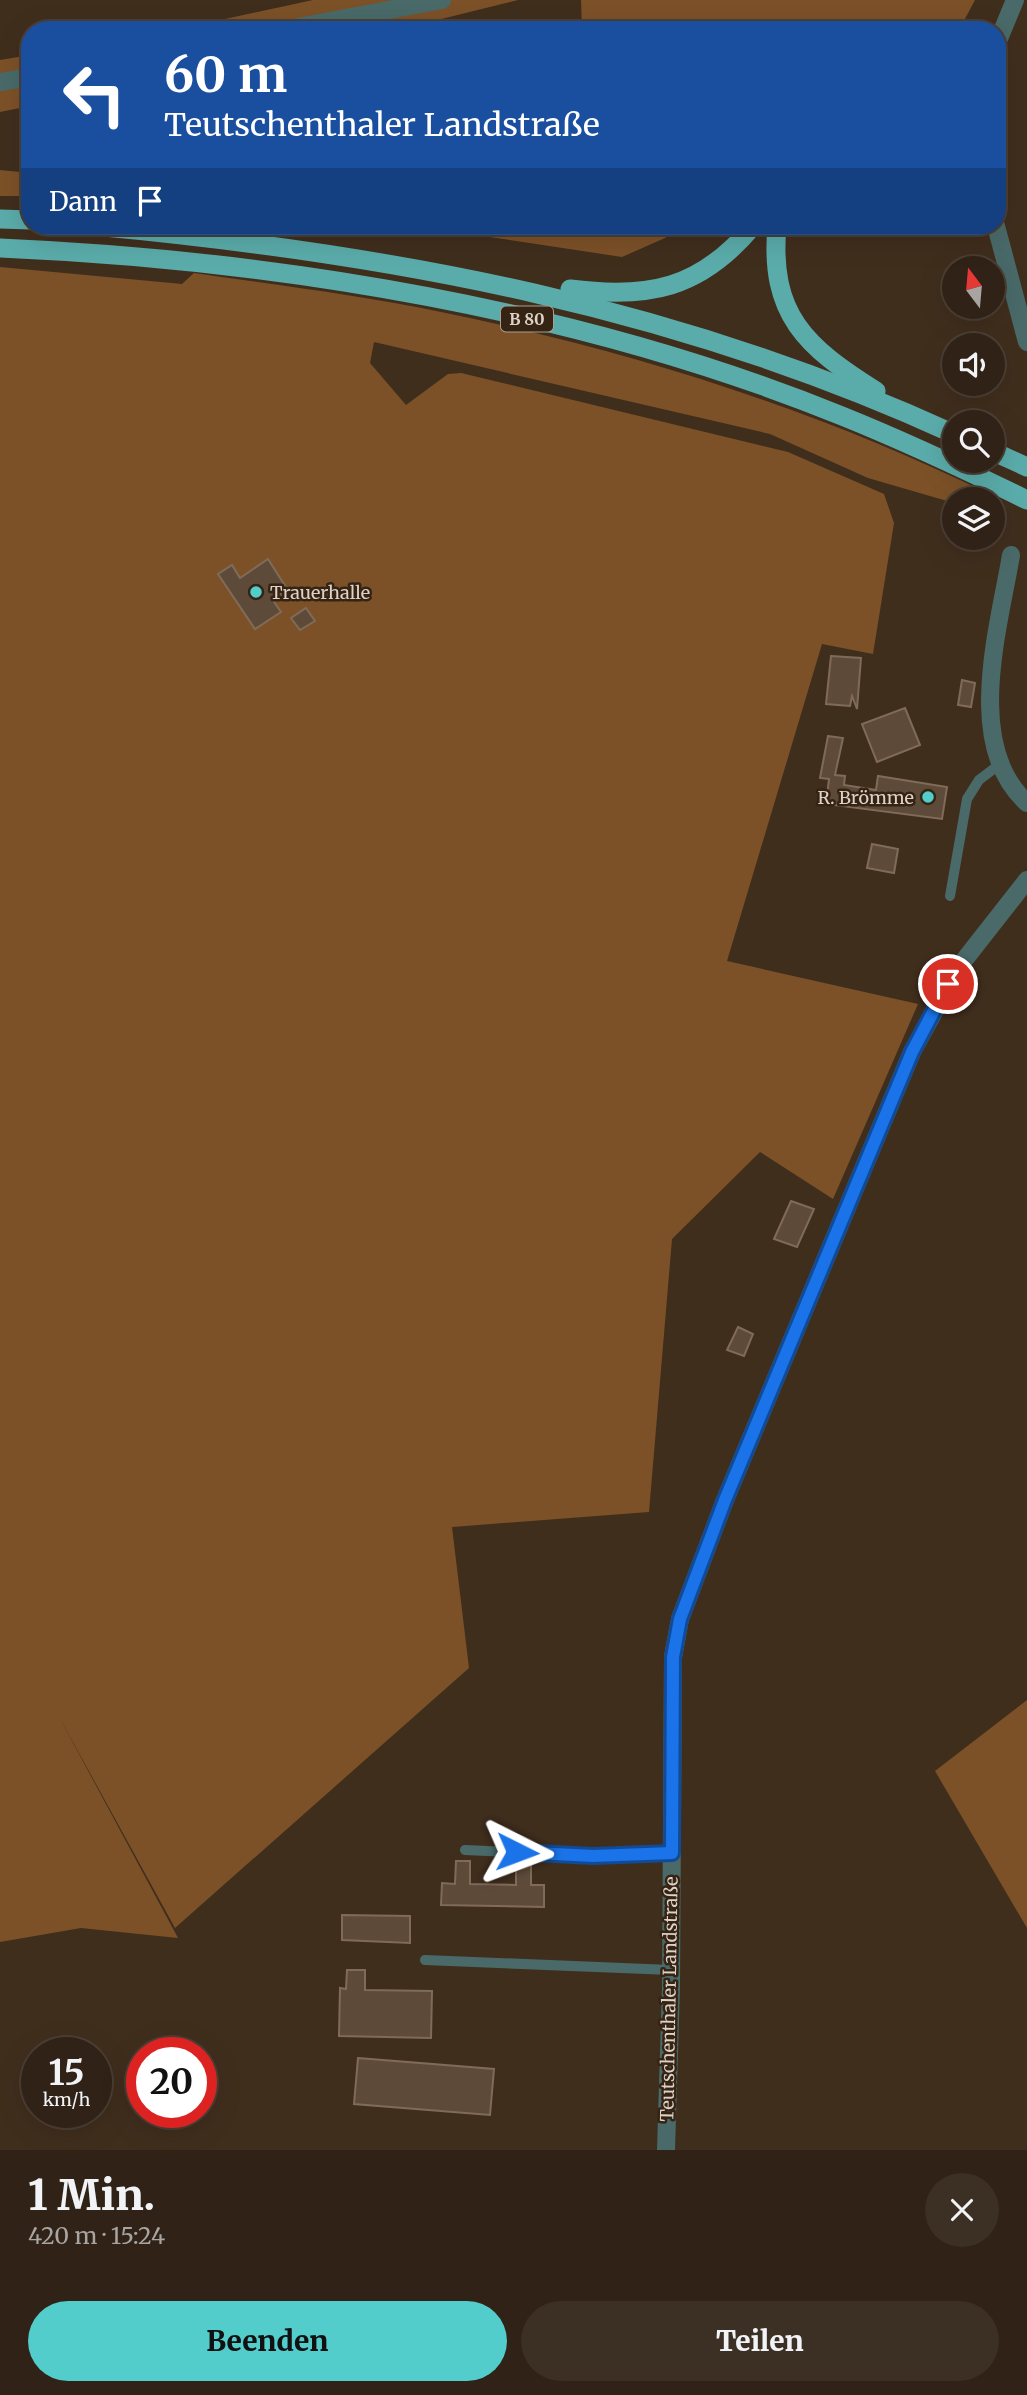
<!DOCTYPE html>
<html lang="de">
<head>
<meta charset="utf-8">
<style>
  :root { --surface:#302216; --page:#3c2f23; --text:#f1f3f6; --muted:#a8a4a1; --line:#4b3f35; --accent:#52cdcc }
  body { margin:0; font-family:Merriweather,serif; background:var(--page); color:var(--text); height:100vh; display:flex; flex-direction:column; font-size:26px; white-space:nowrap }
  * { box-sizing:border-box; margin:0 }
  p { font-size:23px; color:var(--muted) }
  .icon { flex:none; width:38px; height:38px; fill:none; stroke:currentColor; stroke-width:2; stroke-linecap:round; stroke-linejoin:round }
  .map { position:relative; height:2150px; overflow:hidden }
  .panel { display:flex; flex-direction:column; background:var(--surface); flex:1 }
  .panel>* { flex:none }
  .banner { position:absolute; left:21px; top:21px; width:985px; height:214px; border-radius:28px; box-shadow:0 7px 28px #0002,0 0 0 2px var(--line); background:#1a4fa0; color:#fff; overflow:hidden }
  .needle { width:46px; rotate:344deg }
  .tools { position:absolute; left:942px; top:256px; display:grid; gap:14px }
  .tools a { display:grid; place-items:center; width:63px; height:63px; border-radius:50%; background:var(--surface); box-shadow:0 7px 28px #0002,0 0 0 2px var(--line); font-size:35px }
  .speed { position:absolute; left:21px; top:2037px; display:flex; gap:14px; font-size:35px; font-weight:700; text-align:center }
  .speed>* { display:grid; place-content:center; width:91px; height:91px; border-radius:50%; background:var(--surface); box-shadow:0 7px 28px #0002,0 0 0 2px var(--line); line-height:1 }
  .speed small { font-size:18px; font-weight:400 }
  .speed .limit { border:10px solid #d22; background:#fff; color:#111 }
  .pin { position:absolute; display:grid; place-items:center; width:60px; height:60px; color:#fff; margin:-30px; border:4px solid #fff; border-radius:50%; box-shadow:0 2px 7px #0007 }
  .me { position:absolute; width:77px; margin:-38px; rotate:93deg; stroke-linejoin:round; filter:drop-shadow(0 0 5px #0008) }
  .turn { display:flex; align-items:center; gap:24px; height:147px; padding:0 28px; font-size:32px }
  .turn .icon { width:91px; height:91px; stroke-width:2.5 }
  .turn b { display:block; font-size:49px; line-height:60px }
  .then { display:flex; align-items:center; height:66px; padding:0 28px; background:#0003; gap:14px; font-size:26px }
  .round { display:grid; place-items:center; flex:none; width:74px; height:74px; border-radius:37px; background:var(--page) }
  .summary { display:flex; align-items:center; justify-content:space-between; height:119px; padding:0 28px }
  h1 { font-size:42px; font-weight:800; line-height:52px }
  .button { display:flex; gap:14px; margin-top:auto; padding:14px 28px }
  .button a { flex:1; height:80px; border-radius:42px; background:var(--accent); color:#111; font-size:28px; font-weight:800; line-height:80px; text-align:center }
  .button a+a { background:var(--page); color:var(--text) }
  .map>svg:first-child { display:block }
  .green { fill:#7c5128 }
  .building { fill:#5e4a39; stroke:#806b59; stroke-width:2 }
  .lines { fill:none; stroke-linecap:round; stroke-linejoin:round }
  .service { stroke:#496a69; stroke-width:10 }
  .minor { stroke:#496a69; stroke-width:18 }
  .tertiary { stroke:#496a69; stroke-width:18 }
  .trunk { stroke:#5aacaa; stroke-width:19 }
  .route-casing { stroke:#114b97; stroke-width:18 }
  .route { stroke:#1a73e8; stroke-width:12 }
  .poi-dot { fill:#52cdcc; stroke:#352413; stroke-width:2.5 }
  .labels { text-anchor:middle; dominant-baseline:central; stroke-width:5; stroke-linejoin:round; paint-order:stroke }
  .shield { fill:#352413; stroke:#ab9e92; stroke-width:2 }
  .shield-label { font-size:16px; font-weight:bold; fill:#ded2c8 }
  .poi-label { font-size:18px; fill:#ded2c8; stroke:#352413; text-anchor:start }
  .street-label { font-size:18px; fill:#ded2c8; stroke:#352413 }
</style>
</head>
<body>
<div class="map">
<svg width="1027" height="2150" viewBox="0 0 1027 2150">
  <rect width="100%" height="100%" fill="#402e1d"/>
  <!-- green -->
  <g class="green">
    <path d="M313 0H518L397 30H174Z"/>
    <path d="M581 0H975L959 30H582Z"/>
    <path d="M30 55V106L0 112V60Z"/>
    <path d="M0 170 30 173V196H0Z"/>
    <path d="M417 226H684L665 238 622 257Z"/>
    <path d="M0 267 182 284 194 273C277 285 359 295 441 312 631 351 819 410 993 496L996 513 992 514V499H954V503L868 478 770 434 374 342 370 363 406 405 448 374 461 373 788 452 884 494 894 523 873 654 822 644 727 961 918 1004 833 1199 760 1152 672 1239 649 1512 452 1527 469 1668 175 1928 57 1713 178 1938 81 1928 0 1942Z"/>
    <path d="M1027 1700V1928L935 1771Z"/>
  </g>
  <!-- building -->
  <g class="building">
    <path d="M268 559 287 589 272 599 281 612 255 629 218 574 232 565 240 578Z"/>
    <path d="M306 608 315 621 300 630 291 618Z"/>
    <path d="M831 656 861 658 857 709 852 696 850 706 826 704Z"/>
    <path d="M962 680 975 683 971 707 958 705Z"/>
    <path d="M905 708 920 745 877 762 862 724Z"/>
    <path d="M828 736 843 738 835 775 845 776 844 785 876 790 878 776 947 787 942 819 826 804 829 779 820 778Z"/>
    <path d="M872 844 898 849 894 873 867 868Z"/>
    <path d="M791 1201 814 1209 797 1247 774 1239Z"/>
    <path d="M738 1327 753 1334 744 1356 727 1350Z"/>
    <path d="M456 1861H470V1884L516 1885V1862L531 1863V1885H544V1907L441 1905 442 1883 455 1884Z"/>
    <path d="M342 1915 410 1916V1943L342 1940Z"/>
    <path d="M347 1970H365V1990L432 1991 431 2038 339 2036 340 1988 346 1989Z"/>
    <path d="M358 2058 494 2069 490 2115 354 2104Z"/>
  </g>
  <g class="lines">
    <!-- service -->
    <g class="service">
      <path d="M950 896 967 799 979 780 1000 764"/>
      <path d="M465 1850 593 1856 672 1853"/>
      <path d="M425 1960 671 1970"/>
    </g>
    <!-- minor -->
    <g class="minor">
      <path d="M282 30 442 0"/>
      <path d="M0 82 30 77"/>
      <path d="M1011 555C999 628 963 745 1027 803"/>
    </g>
    <!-- tertiary -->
    <g class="tertiary">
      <path d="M998 41 1015 0"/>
      <path d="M996 226 1027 342"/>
      <path d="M666 2150 671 1987 673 1657 680 1619 725 1500 912 1052 958 968 1027 880"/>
    </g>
    <!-- trunk -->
    <g class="trunk">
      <path d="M0 219 30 220"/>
      <path d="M94 226C395 254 677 307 954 434"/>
      <path d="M777 226C769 315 806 347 876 391"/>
      <path d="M0 248C280 260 582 310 842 416 904 441 966 470 1027 500"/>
      <path d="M570 289C649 299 700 289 753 226"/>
      <path d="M992 451 1027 467"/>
    </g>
  </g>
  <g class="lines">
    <defs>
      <path id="route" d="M517 1852 593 1856 672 1853 673 1657 680 1619 725 1500 912 1052 948 984"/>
    </defs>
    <!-- route casing -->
    <use href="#route" class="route-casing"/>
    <!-- route -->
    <use href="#route" class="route"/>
  </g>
  <!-- markers -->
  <g class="poi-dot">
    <circle cx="256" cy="592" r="7"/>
    <circle cx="928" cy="797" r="7"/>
  </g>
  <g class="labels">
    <!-- shield labels -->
    <rect class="shield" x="501" y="306.5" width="52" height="25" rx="5"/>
    <g class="shield-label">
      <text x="527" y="319">B 80</text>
    </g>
    <!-- poi labels -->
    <g class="poi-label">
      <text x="270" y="592">Trauerhalle</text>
      <text x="914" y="797" text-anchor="end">R. Brömme</text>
    </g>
    <!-- street labels -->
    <g class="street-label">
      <text transform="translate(669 1999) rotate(-89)">Teutschenthaler Landstraße</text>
    </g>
  </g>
</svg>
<div class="tools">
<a><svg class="needle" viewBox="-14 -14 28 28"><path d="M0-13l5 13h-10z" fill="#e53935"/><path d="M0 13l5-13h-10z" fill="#a8a4a1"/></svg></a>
<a><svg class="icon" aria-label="sound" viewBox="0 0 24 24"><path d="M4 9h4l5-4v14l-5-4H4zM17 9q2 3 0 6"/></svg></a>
<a><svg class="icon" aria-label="search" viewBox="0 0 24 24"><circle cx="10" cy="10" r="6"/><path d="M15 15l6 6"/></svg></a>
<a><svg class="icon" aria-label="layers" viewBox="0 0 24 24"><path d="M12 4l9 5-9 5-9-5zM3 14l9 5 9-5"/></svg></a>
</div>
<div class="speed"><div>15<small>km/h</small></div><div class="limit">20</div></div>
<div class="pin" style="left:948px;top:984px;background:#d93025"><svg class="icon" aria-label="arrive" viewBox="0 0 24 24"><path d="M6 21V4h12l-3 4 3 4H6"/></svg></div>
<svg class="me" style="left:517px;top:1852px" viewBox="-20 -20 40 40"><path d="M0-17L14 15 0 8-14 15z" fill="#1a73e8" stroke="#fff" stroke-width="4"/></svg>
<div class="banner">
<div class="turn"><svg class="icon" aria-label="left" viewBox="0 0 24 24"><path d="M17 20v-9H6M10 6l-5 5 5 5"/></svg><div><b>60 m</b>Teutschenthaler Landstraße</div></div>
<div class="then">Dann<svg class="icon" aria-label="arrive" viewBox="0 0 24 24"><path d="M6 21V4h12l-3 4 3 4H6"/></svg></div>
</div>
</div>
<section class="panel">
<div class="summary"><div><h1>1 Min.</h1><p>420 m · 15:24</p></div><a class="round"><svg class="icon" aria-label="close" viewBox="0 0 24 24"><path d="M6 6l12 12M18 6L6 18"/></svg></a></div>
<div class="button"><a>Beenden</a><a>Teilen</a></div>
</section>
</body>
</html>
